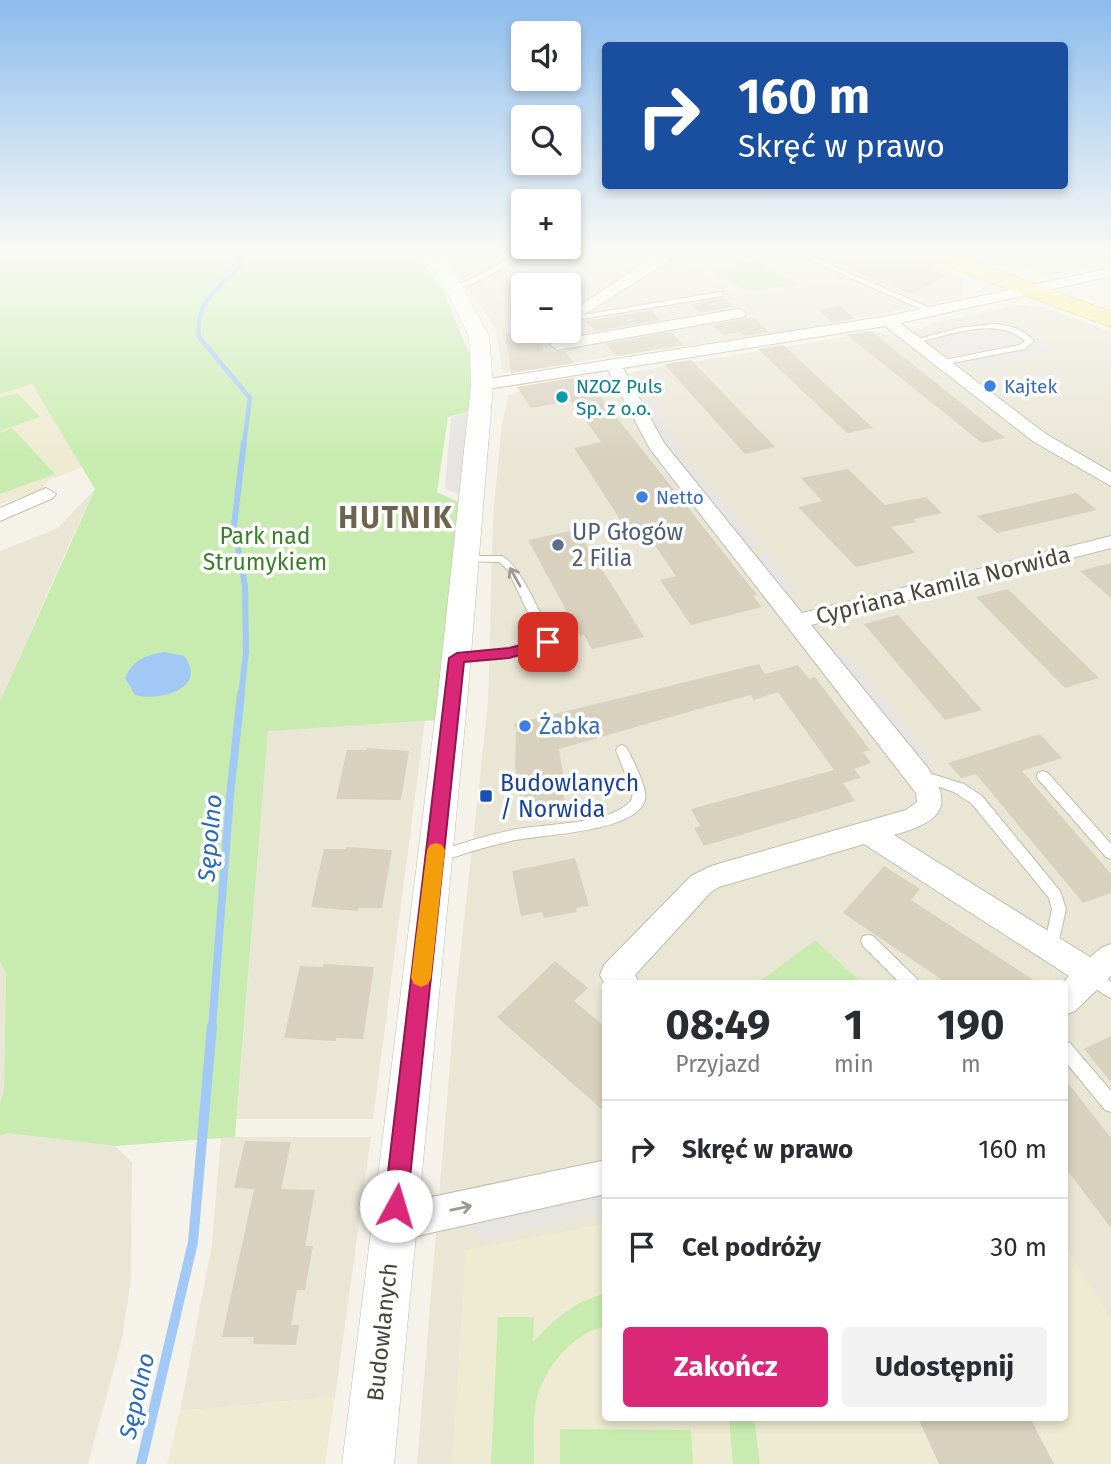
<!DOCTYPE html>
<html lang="pl">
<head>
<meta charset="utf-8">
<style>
  :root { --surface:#fff; --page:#f2f2f3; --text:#2b2b33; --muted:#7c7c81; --line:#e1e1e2; --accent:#db2777 }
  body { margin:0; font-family:"Fira Sans",sans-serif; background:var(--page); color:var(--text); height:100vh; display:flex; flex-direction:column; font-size:26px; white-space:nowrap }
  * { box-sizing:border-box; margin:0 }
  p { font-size:23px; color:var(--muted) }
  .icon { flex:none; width:38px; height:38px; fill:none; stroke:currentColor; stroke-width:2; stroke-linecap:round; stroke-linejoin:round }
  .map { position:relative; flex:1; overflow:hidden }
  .details { position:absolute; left:602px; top:980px; width:466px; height:441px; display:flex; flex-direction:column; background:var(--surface); border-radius:7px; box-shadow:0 4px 10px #0003 }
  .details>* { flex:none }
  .top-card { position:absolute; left:602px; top:42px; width:466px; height:147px; border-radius:7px; box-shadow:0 4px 10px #0003; background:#1a4fa0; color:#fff; overflow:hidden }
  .tools { position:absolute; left:511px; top:21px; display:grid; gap:14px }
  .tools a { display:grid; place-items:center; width:70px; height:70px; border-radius:7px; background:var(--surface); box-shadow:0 4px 10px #0003; font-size:35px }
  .pin { position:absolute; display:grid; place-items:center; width:60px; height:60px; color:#fff; margin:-30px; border-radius:14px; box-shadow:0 4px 10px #0006 }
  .me { position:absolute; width:77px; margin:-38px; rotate:6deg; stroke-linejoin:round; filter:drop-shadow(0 0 5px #0008) }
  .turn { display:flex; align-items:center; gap:24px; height:147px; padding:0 21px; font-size:32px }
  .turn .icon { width:91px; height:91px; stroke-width:2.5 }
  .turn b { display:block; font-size:49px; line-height:60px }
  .eta { display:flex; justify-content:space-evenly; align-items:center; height:119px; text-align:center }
  .eta b { font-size:42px; font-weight:700; line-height:49px }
  .action { display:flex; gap:14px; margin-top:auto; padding:14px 21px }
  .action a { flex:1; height:80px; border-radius:7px; background:var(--accent); color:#fff; font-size:28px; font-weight:700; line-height:80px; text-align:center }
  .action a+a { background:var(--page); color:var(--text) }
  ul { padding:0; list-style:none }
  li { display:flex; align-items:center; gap:21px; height:98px; padding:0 21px; border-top:2px solid var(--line) }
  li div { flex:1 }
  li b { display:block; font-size:26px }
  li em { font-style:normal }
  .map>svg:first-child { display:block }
  .residential { fill:#eae6d6; fill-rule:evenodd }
  .education { fill:#efebd2 }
  .green { fill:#c8ecaf }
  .parking { fill:#e6e5e1 }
  .water { fill:#a2c8f5 }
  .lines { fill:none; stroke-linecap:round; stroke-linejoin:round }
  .stream-far3 { stroke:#a2c8f5; stroke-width:4.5 }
  .stream-far2 { stroke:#a2c8f5; stroke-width:6 }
  .stream-far1 { stroke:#a2c8f5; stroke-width:8 }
  .stream { stroke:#a2c8f5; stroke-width:10 }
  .building { fill:#d8d1bd }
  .service-casing { stroke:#c2bdaa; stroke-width:2 }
  .minor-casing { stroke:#c2bdaa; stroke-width:2 }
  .tertiary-casing { stroke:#c2bdaa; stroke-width:1 }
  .primary-casing { stroke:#ebd461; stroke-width:2 }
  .service { fill:#fff; fill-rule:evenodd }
  .minor { fill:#fff; fill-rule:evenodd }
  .tertiary { fill:#fff; fill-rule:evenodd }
  .primary { fill:#ffef98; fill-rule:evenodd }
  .oneway { stroke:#9b9990 }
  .route { fill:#db2777; stroke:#8e194d; stroke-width:2 }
  .slow { fill:#f59e0b }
  .shop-dot { fill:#3f7fe0; stroke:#fff; stroke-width:2.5 }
  .culture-dot { fill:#0f9aa8; stroke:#fff; stroke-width:2.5 }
  .service-dot { fill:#5c6f8a; stroke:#fff; stroke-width:2.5 }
  .transit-dot { fill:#1a4fb4; stroke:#fff; stroke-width:2.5 }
  .labels { text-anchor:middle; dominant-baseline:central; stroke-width:7; stroke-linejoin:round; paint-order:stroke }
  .far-culture-label { font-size:19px; fill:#0d838f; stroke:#fff; text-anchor:start }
  .far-shop-label { font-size:19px; fill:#366cbe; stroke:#fff; text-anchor:start }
  .service-label { font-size:23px; fill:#4e5e75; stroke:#fff; text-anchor:start }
  .park-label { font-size:23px; fill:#3b8025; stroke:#fff }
  .street-label { font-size:23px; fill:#4a4536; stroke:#fff }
  .shop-label { font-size:23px; fill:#366cbe; stroke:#fff; text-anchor:start }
  .transit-label { font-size:23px; fill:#164399; stroke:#fff; text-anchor:start }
  .water-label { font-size:24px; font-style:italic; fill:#286abd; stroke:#fff }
  .district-label { font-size:30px; font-weight:bold; letter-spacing:2px; fill:#6d644d; stroke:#fff }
</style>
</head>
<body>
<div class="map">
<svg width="1111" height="1464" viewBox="0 0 1111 1464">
  <rect width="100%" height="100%" fill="#f5f3e9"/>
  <!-- residential -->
  <g class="residential">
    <path d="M442 252H899L964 277 961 298 933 304 785 331 503 373 495 327ZM523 285H569V331H523Z"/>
    <path d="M981 252H1111V263L1049 276Z"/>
    <path d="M1018 305 1047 308 1111 332V1464H417L455 1002 488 704 493 515 502 424 508 396 524 390 874 332 892 336 919 330 929 324ZM606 984H1064V1418H606Z"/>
    <path d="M95 489 70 542 0 701V551L58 528Z"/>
    <path d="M425 721 373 1119H237L268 730Z"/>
    <path d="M0 961 6 974 4 1089 0 1104Z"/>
    <path d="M6 1133 115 1146 132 1162 131 1279 122 1339 88 1464H0V1136Z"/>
    <path d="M221 1137H371L335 1397 180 1411 212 1244Z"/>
  </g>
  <!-- education -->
  <g class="education">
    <path d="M678 252H784L853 279 740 299 729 293Z"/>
    <path d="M32 384 83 467 49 480 43 490 0 504V394Z"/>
    <path d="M605 1224 606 1418H1064V1244L1111 1320V1464H452L466 1250Z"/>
    <path d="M335 1397 325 1464H167L180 1411Z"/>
  </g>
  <!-- green -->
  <g class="green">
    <path d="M35 252H414L441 286 472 360 471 411 448 417 437 492 463 504 439 720 268 731 235 1137 115 1146 7 1133 0 1136V1104L4 1089 6 974 0 961V701L95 489 32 384 0 394V261Z"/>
    <path d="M749 260 798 284 750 291 712 272Z"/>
    <path d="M17 393 40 417 0 431V398Z"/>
    <path d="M12 428 55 474 0 494V433Z"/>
    <path d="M815 940 862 983H758Z"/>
    <path d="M605 1294V1326C571 1334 539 1373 535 1409 533 1427 534 1446 534 1464H491L498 1317H534L533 1342C554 1320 575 1300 605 1294Z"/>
    <path d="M729 1418H754L760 1464H733Z"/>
    <path d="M560 1429 691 1430 693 1464H560Z"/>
  </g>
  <!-- parking -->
  <g class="parking">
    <path d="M984 320 1006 325 1040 339 1047 346 1048 354 974 370 923 334 925 331Z"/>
    <path d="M641 377 668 431 687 457 676 459 655 432 630 378Z"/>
    <path d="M470 412 462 496 445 488 451 417Z"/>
    <path d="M691 462 760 545 748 548 680 464Z"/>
    <path d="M766 551 798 590 784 593 753 555Z"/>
    <path d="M848 655 932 759 917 763 834 658Z"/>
    <path d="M605 1190V1212L484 1240 459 1222Z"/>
  </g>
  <!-- water -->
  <path class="water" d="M165 652 184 656C209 688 159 702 135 695L125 678C133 660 145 655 165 652Z"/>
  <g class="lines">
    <!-- stream-far3 -->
    <path class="stream-far3" d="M227 252 238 257 241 264C220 286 194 303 199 337L250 398 244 444"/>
    <!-- stream-far2 -->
    <path class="stream-far2" d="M241 696 246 652 245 586 234 525 244 442"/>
    <!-- stream-far1 -->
    <path class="stream-far1" d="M212 1028 230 796 241 694"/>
    <!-- stream -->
    <path class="stream" d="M141 1464 193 1242 212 1026"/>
  </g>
  <!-- building -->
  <g class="building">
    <path d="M830 252H883L946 276 912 294 821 258Z"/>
    <path d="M724 298 734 307 700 313 691 304Z"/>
    <path d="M840 306 855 319 832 322 818 310Z"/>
    <path d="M652 310 660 320 595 331 586 321Z"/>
    <path d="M746 318 755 319 769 332 745 336 741 332 723 335 713 325Z"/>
    <path d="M523 331H542L543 352 565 351 574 363 511 373 505 334Z"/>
    <path d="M871 331 945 390 1005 438 982 443 847 335Z"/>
    <path d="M671 332 683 345 616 356 606 344Z"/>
    <path d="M783 345 873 428 847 433 758 349Z"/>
    <path d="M691 360 775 447 745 454 664 364Z"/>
    <path d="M584 376 757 595 753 596 762 607 691 625 660 580 676 576 642 527 629 530 621 521 574 448 601 442 571 401 531 408 517 387Z"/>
    <path d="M848 469 885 505 926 497 942 513 914 519 916 522 891 527 915 553 856 567 798 507 822 501 801 478Z"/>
    <path d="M1076 493 1097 510 997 533 977 516Z"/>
    <path d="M576 530 615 590 644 637 592 649 584 635 580 636 528 540Z"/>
    <path d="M1111 563V598L1080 571Z"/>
    <path d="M1008 589 1099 678 1065 688 976 597Z"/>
    <path d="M898 615 982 710 945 720 864 624Z"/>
    <path d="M759 664 765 674 798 665 809 679 815 677 870 750 863 752 871 763 854 769 861 778 843 783 855 801 704 846 694 828 700 826 691 809 834 770 778 692 754 700 751 695 706 707 559 749 565 786H562L565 805 521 807 515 765 516 732H518L514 724Z"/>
    <path d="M1040 734 1062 758 1022 771 1111 874V893L1083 903 976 774 961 778 948 763Z"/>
    <path d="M367 748 409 751 401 800 336 799 347 750H366Z"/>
    <path d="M346 847 392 850 382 908H358V911L311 907 324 849H345Z"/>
    <path d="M575 858 589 906 576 908 577 912 544 918 542 912 521 916 512 871Z"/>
    <path d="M884 866 920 889 911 900 1040 984H948L843 913Z"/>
    <path d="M555 961 588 988 574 1001 606 1028V1113L497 1017Z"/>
    <path d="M323 964 374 967 363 1039 336 1038V1041L284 1038 300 966 323 967Z"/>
    <path d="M1111 1036V1082L1084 1049Z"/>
    <path d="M1064 1078 1111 1138V1228L1064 1166Z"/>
    <path d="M245 1141 291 1142 281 1189 315 1190 305 1246H313L305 1290H297L291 1325H299L296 1345 253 1344 254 1337H222L254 1189 234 1188Z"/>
    <path d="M918 1418H1030L1054 1464H939Z"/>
  </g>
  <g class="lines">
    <defs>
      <g id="service">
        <path d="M518 252H526C514 262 464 293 450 288L484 273Z"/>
        <path d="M819 252H828L815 258 939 312 932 314 806 258Z"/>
        <path d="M720 292H723V296L569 321V317H571Z"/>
        <path d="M992 324C1009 325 1022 328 1034 341L1025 349 942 365 938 363 939 361 1019 345 1025 341C996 315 948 336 915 343L911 341 959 328Z"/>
        <path d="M466 556H502C521 565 543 621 554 642L552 645 509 657 453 661 451 658 457 654 509 649 541 640 508 570 499 562 462 561V557Z"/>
        <path d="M622 745 626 747 628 750C633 761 648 789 645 800 636 833 540 834 511 841 487 846 463 854 439 862L434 860 432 856 434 852C460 844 486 835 512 830 545 823 607 826 631 801L633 793 616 750 618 747Z"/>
        <path d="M919 770 964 784 982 796 1060 891 1066 909 1056 953 1051 954 1046 953 1044 948 1052 909 1049 898 972 804 954 792 914 778 913 775 914 772Z"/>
        <path d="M1043 771 1048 773 1111 844V859L1106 857 1038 779 1037 776 1038 773Z"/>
        <path d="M868 935 873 936 917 979 919 984H901L863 946 861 941 863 936Z"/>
        <path d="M1091 967 1111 982V998C1101 994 1088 983 1084 974L1086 969Z"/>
        <path d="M1064 1041 1070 1043 1111 1091V1112L1105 1110 1064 1060Z"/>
      </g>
      <g id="minor">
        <path d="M661 252H676L667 262 569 324V313Z"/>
        <path d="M1111 268V276L900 323 1046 434 1111 472V486L1034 442 885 326 623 368 664 443 802 613 1111 536V548L811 625 928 768C958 811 934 823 894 835L1090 957 1101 948 1111 944V976L1075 1011 1064 1015V984H1062L1069 976 864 844 719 887 711 892 635 975 639 984H606V986L600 975 604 965 691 876 711 866 906 810 917 802 916 793 650 449 608 370 482 390 476 389 474 385 476 381 888 316Z"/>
        <path d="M738 309 743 311 746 314 743 317 558 350 550 345 558 340Z"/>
        <path d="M46 488 56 494 53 498 0 521V508Z"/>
        <path d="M606 1160V1194L394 1241 381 1236 376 1223 381 1210 394 1205Z"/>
      </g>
      <path id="tertiary" d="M422 252H440L463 288 489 336 493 385 467 703 394 1464H342L437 703 471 385 469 336 445 288Z"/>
      <path id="primary" d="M918 252H948L1111 312V327L921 257Z"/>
    </defs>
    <!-- service casing -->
    <use href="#service" class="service-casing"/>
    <!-- minor casing -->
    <use href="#minor" class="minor-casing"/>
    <!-- tertiary casing -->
    <use href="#tertiary" class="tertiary-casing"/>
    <!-- primary casing -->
    <use href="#primary" class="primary-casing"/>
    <!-- service -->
    <use href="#service" class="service"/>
    <!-- minor -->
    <use href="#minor" class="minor"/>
    <!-- tertiary -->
    <use href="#tertiary" class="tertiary"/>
    <!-- primary -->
    <use href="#primary" class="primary"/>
  </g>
  <!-- one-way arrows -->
  <defs><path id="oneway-shaft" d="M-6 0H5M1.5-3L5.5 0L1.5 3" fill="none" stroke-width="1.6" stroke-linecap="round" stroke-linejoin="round" transform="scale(1.75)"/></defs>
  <g class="oneway">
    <use href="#oneway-shaft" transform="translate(515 577) rotate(-119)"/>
    <use href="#oneway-shaft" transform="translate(461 1208) rotate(-12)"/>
  </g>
  <!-- sky -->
  <linearGradient id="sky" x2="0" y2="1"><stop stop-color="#8cbced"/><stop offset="0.55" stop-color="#fafaf5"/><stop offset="1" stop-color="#fafaf5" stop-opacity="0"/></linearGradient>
  <rect width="1111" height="457" fill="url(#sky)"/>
  <!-- route -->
  <path class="route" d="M548 638 555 642 553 646 509 658 464 662 407 1206 404 1214 396 1217 388 1214 384 1206 449 658 457 653 509 648Z"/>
  <!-- slow -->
  <path class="slow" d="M436 843 442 845 445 850 431 978 428 984 421 987 414 984 411 978 427 850 430 845Z"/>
  <!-- markers -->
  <g class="shop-dot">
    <circle cx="990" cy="386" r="7"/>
    <circle cx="642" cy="497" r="7"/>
    <circle cx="525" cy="726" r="7"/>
  </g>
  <circle class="culture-dot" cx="562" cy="397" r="7"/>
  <circle class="service-dot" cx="558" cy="545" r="7"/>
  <rect class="transit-dot" x="479" y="789" width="14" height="14" rx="3.5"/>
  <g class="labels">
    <!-- far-culture labels -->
    <g class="far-culture-label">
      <text x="576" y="386">NZOZ Puls<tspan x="576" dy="22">Sp. z o.o.</tspan></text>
    </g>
    <!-- far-shop labels -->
    <g class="far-shop-label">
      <text x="1004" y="386">Kajtek</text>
      <text x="656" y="497">Netto</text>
    </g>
    <!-- service labels -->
    <g class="service-label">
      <text x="572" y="532">UP Głogów<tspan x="572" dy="26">2 Filia</tspan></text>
    </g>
    <!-- park labels -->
    <g class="park-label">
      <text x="265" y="536">Park nad<tspan x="265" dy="26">Strumykiem</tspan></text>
    </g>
    <!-- street labels -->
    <g class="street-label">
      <text transform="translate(943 585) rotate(-14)">Cypriana Kamila Norwida</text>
      <text transform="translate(382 1332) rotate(-84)">Budowlanych</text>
    </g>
    <!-- shop labels -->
    <g class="shop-label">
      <text x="539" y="726">Żabka</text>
    </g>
    <!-- transit labels -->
    <g class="transit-label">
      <text x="500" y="783">Budowlanych<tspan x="500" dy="26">/ Norwida</tspan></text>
    </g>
    <!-- water labels -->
    <g class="water-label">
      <text transform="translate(210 838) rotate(-85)">Sępolno</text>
      <text transform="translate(137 1396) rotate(-77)">Sępolno</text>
    </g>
    <!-- district labels -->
    <g class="district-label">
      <text x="396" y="518">HUTNIK</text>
    </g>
  </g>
</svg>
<div class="tools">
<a><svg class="icon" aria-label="sound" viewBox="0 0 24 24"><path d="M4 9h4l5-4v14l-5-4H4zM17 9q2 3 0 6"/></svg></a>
<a><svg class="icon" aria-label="search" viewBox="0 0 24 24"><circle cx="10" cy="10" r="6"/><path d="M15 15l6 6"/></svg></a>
<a>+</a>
<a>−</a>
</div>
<div class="pin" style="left:548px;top:642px;background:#d93025"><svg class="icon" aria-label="arrive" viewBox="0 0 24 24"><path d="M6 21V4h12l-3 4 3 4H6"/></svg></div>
<svg class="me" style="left:396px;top:1206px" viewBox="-20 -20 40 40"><circle r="19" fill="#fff"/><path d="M0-13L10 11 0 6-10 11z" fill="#db2777"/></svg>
<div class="top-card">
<div class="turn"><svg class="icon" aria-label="right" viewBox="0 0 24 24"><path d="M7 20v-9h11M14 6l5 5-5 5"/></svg><div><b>160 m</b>Skręć w prawo</div></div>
</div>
<section class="details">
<div class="eta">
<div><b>08:49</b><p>Przyjazd</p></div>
<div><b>1</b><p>min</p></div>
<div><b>190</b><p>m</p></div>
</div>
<ul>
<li><svg class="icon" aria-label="right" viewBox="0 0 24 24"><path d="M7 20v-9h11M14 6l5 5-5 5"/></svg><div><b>Skręć w prawo</b></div><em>160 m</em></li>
<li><svg class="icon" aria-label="arrive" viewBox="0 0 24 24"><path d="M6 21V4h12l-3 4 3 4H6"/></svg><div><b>Cel podróży</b></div><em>30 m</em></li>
</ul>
<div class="action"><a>Zakończ</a><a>Udostępnij</a></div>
</section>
</div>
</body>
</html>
